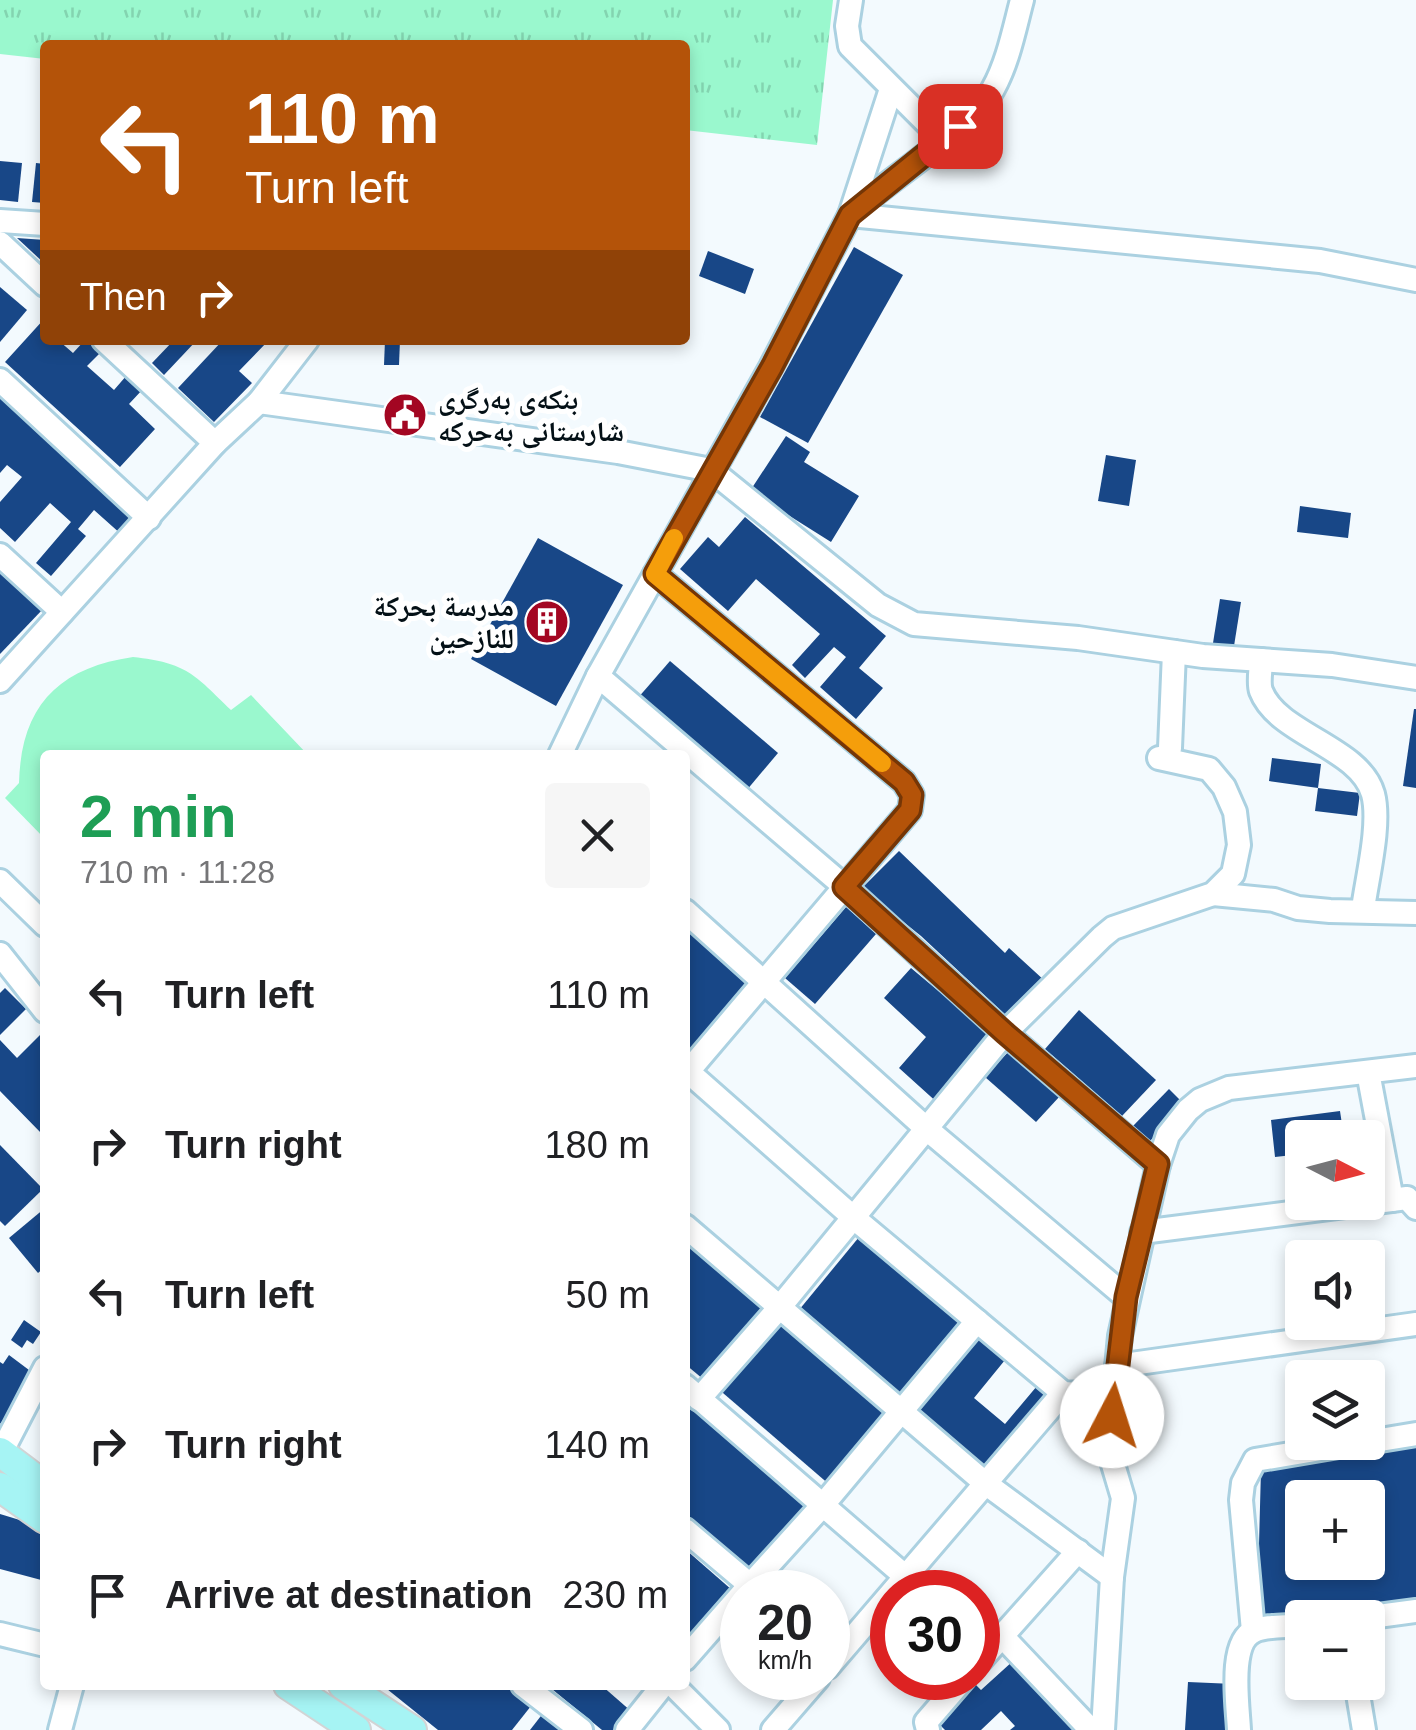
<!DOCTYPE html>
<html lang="en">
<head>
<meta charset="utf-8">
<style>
  :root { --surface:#fff; --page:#f6f6f6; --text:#202124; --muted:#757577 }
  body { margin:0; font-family:Arial,"Noto Naskh Arabic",sans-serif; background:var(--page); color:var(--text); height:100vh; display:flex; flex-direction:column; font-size:38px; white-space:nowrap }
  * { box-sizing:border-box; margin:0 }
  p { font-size:32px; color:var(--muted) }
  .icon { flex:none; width:55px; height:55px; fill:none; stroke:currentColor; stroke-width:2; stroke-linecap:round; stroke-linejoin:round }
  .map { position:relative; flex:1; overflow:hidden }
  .side { position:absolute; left:40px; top:750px; width:650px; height:940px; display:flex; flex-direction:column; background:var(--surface); border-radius:10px; box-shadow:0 5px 15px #0003 }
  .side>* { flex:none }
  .banner { position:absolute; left:40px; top:40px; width:650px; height:305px; border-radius:10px; box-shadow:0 5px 15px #0003; background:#b45309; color:#fff; overflow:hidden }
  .needle { width:65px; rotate:96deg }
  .tools { position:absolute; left:1285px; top:1120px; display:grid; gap:20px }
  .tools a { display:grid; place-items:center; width:100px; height:100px; border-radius:10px; background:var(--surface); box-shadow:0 5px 15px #0003; font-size:50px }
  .speed { position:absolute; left:720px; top:1570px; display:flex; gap:20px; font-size:50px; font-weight:700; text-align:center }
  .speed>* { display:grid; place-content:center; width:130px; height:130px; border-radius:50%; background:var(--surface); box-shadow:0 5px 15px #0003; line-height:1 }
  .speed small { font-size:25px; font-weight:400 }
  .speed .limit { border:15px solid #d22; background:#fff; color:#111 }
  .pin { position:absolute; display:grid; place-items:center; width:85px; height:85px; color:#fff; margin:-42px; border-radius:20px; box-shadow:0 5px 15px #0006 }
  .me { position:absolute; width:110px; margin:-55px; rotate:5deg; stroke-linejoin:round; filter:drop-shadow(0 0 8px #0008) }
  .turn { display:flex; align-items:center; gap:35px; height:210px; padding:0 40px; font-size:45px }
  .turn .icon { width:130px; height:130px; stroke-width:2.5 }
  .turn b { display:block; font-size:70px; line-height:85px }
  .then { display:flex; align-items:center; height:95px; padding:0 40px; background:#0003; gap:20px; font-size:38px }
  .round { display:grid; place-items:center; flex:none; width:105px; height:105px; border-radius:10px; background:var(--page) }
  .headline { display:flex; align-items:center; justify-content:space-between; height:170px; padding:0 40px }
  h1 { font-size:60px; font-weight:700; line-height:75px; color:#1e9e55 }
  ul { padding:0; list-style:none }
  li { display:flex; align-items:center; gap:30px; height:150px; padding:0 40px }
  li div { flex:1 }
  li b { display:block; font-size:38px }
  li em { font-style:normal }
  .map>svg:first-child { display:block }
  .grass { fill:url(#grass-tufts) }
  .garden { fill:#9af8ce }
  .building { fill:#184787; fill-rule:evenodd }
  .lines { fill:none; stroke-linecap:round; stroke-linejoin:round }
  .minor-casing { stroke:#abd1e1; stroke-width:28 }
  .major-casing { stroke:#d2d4d5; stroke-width:32 }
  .minor { stroke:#fff; stroke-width:22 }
  .major { stroke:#a6f4f4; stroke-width:28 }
  .route-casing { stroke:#753606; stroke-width:25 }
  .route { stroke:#b45309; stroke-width:18 }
  .slow { stroke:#f59e0b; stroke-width:18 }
  .labels { text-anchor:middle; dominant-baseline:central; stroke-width:10; stroke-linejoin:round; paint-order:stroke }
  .poi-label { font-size:28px; font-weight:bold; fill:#041016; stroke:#fff; text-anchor:start }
</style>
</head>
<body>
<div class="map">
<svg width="1416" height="1730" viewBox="0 0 1416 1730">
  <defs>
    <pattern id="grass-tufts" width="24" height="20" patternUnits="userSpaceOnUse" patternTransform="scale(2.5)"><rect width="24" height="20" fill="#9af8ce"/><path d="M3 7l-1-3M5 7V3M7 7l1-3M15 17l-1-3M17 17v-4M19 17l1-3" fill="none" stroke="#83d4b0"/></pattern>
  </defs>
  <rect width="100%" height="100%" fill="#f3fafe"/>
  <!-- grass -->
  <path class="grass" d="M0 0H833L817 145 685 130V45H45V59L0 54Z"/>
  <!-- garden -->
  <path class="garden" d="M133 657C187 663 194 674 231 710L251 695 308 755H45V839L5 798 19 783C21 706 58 668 133 657Z"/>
  <!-- building -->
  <g class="building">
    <path d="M0 161 22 163 18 202 0 200Z"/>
    <path d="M36 163 45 164V203L32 202Z"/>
    <path d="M17 238 45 240V264Z"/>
    <path d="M854 247 903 275 808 443 760 417Z"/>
    <path d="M708 251 754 269 745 294 699 276Z"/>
    <path d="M0 287 27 310 0 342Z"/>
    <path d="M45 318V340H58L73 353 85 340H94L104 349 87 366 114 390 127 375 143 389 129 404 155 429 120 467 5 362Z"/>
    <path d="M174 340H197L164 375 152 363Z"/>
    <path d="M223 340H269L239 371 252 383 214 422 178 388Z"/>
    <path d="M385 340H400L399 365H384Z"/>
    <path d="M0 393 138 518 122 535 94 510 78 529 86 536 51 576 36 563 71 522 50 503 15 542 0 528V502L22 477 7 465 0 473Z"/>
    <path d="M786 436 810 452 804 462 859 496 831 542 750 491Z"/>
    <path d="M1106 455 1136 460 1129 506 1098 501Z"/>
    <path d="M1300 506 1351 513 1348 538 1297 532Z"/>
    <path d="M745 517 886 636 859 668 883 688 856 719 820 687 846 657 834 647 805 678 792 665 820 634 756 579 728 611 680 569 708 537 719 547Z"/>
    <path d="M538 538 623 585 556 706 471 659Z"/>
    <path d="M0 566 43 609 0 654Z"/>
    <path d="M1220 599 1241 602 1234 646 1213 643Z"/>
    <path d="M670 661 778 753 746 791 637 699Z"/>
    <path d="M1414 709H1416V788L1403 786Z"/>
    <path d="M1272 758 1321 764 1318 788 1360 793 1357 816 1315 811 1318 788 1269 781Z"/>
    <path d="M899 851 1005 953 1009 948 1045 981 1010 1019 921 936 891 912 889 914 864 886Z"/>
    <path d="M846 907 876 934 815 1004 785 978Z"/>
    <path d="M685 928 752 989 694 1054 685 1046Z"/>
    <path d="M911 968 992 1036 940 1105 899 1068 926 1037 884 998Z"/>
    <path d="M5 988 26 1009 0 1035V993Z"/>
    <path d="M1079 1010 1156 1080 1122 1116 1045 1049Z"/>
    <path d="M45 1030V1129L41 1133 0 1091V1040L17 1058Z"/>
    <path d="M1009 1051 1060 1096 1036 1122 985 1077Z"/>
    <path d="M1169 1089 1185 1105 1149 1142 1133 1126Z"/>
    <path d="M1340 1111 1344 1138H1302V1154L1275 1157 1271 1120Z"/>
    <path d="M0 1145 43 1189 5 1226 0 1221Z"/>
    <path d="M45 1208V1267L38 1273 9 1238Z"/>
    <path d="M864 1231 967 1321 902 1400 799 1310Z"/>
    <path d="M685 1234 772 1309 709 1384 685 1364Z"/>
    <path d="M780 1312 894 1410 831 1486 716 1387Z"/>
    <path d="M24 1320 41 1332 33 1344 27 1340 22 1348 11 1340Z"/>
    <path d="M973 1334 1005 1360 974 1398 1005 1424 1037 1386 1052 1399 989 1475 910 1409Z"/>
    <path d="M9 1355 37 1376 0 1424V1362L3 1364Z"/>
    <path d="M685 1390 812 1501 747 1576 685 1522Z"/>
    <path d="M1416 1446V1599L1257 1620 1261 1469ZM1302 1498H1368V1562H1302Z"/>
    <path d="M0 1514 23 1521 45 1537V1581L0 1569Z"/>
    <path d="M685 1549 732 1590 685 1644Z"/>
    <path d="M1013 1661 1075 1730H1010L1015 1726 1001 1711 981 1730H945L937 1722 976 1685 981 1690Z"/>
    <path d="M1188 1682 1234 1684 1232 1730H1185Z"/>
    <path d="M382 1685H504L531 1706 512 1730H438Z"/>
    <path d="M547 1685H601L632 1712 618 1730H602Z"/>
    <path d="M544 1712 567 1730H530Z"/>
  </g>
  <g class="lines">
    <defs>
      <g id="minor">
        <path d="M851 0 847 26 850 46 943 139"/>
        <path d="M853 212C891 177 970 130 993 89 1008 62 1014 30 1022 0"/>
        <path d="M850 215 1320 261 1416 280"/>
        <path d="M0 221 45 224"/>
        <path d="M0 243 45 285"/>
        <path d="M104 340 215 443"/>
        <path d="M0 380 149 518"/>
        <path d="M259 402 618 452 711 470 878 605 914 624 1078 638 1203 656 1332 665 1416 678"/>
        <path d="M0 555 62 612"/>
        <path d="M655 574 904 782 912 795 910 810 685 1075"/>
        <path d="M1261 660C1261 669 1258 683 1261 691 1278 735 1360 747 1373 794 1381 824 1367 878 1363 909"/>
        <path d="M598 676 845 887 1005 1033 1158 1165"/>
        <path d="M0 681 215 443 259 402 307 340"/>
        <path d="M1170 748 1174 652"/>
        <path d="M560 755 598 676 771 367 850 215 891 89"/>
        <path d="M0 881 45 925"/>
        <path d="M1213 894 1274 900 1298 908 1330 911 1416 913"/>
        <path d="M685 911 928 1130 1126 1297"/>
        <path d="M0 954 45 1011"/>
        <path d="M685 1069 854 1218 1063 1393 1114 1396"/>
        <path d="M1368 1072 1392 1200"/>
        <path d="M685 1226 985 1483 1112 1577"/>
        <path d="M1142 1232 1407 1198 1416 1208"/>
        <path d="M1117 1366 1416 1324"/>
        <path d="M685 1386 906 1577"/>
        <path d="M699 1399 779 1308 1005 1033 1102 937 1113 928 1213 894 1233 874 1239 845 1235 812 1224 787 1209 769 1159 758"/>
        <path d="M1368 1442 1416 1434"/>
        <path d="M1 1453 45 1368"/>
        <path d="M685 1530 750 1585"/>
        <path d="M744 1592 822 1506 977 1321"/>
        <path d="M1363 1618 1416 1611"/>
        <path d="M1253 1631 1241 1500 1243 1483 1255 1460 1362 1442"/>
        <path d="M0 1634 45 1645"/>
        <path d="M1002 1636 1091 1730"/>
        <path d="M685 1659 742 1594"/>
        <path d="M978 1663 1078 1551"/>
        <path d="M828 1667 1063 1393"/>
        <path d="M1356 1682 1364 1730"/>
        <path d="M523 1685 581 1730"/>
        <path d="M673 1685 718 1730"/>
        <path d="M60 1730 72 1685"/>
        <path d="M627 1730 663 1685"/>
        <path d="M773 1730 818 1678"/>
        <path d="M928 1730 926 1722 964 1678"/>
        <path d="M1103 1730 1112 1577 1123 1498 1109 1451 1120 1336 1158 1165 1168 1135 1188 1110 1200 1100 1229 1088 1416 1066"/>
        <path d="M1239 1730C1238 1706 1228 1642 1254 1631 1267 1625 1288 1627 1302 1625"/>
      </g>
      <g id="major">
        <path d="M0 1452 45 1486"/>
        <path d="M0 1487 45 1519"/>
        <path d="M288 1685 356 1730"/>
        <path d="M343 1685 412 1730"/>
      </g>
    </defs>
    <!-- minor casing -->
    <use href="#minor" class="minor-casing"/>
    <!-- major casing -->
    <use href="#major" class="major-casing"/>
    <!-- minor -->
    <use href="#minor" class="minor"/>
    <!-- major -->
    <use href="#major" class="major"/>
  </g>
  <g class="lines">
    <defs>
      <path id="route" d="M960 126 850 215 772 367 655 574 904 782 912 795 910 810 844 887 1005 1033 1158 1164 1126 1297 1112 1416"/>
    </defs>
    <!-- route casing -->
    <use href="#route" class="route-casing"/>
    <!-- route -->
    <use href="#route" class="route"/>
    <!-- slow -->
    <path class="slow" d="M674 538 655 574 882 763"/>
  </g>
  <!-- icons -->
  <defs>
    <symbol id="civic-disc" viewBox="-11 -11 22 22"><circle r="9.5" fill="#a30622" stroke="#fff"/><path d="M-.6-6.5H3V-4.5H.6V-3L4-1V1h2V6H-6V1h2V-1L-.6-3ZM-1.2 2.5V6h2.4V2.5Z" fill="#fff"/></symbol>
    <symbol id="building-disc" viewBox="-11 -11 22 22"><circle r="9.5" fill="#a30622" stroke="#fff"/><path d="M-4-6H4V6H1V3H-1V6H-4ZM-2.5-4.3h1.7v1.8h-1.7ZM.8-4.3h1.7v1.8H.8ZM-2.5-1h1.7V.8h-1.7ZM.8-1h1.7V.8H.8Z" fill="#fff"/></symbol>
  </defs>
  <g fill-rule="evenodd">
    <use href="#civic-disc" x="380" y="390" width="50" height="50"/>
    <use href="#building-disc" x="522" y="597" width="50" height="50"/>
  </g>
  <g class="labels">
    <!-- poi labels -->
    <g class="poi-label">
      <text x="438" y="399">بنکەی بەرگری<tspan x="438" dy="32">شارستانی بەحرکە</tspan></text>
      <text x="514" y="606" text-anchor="end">مدرسة بحركة<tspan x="514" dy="32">للنازحين</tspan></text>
    </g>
  </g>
</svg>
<div class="tools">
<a><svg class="needle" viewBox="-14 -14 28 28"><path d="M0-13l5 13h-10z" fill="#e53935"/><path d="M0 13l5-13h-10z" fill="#757577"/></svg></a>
<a><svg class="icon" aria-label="sound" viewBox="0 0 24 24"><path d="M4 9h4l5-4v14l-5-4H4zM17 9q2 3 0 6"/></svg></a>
<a><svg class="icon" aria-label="layers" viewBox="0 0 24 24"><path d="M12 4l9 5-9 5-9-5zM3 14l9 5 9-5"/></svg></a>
<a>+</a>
<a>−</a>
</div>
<div class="speed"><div>20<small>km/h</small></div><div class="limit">30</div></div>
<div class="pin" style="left:960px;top:126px;background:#d93025"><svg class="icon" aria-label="arrive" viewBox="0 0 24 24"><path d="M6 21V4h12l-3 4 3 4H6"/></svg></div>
<svg class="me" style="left:1112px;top:1416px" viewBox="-20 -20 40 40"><circle r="19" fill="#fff"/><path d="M0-13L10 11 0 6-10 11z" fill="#b45309"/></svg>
<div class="banner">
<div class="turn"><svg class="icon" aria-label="left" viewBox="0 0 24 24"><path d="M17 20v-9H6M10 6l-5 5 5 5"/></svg><div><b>110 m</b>Turn left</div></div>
<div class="then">Then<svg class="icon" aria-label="right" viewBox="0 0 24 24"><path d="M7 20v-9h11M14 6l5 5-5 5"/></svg></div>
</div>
<section class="side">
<div class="headline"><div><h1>2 min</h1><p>710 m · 11:28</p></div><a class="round"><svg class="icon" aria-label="close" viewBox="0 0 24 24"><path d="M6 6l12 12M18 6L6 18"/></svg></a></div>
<ul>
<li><svg class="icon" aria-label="left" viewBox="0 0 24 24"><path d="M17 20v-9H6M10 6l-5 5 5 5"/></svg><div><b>Turn left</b></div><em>110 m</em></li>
<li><svg class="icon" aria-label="right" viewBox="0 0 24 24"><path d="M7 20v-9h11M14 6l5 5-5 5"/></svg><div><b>Turn right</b></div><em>180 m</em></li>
<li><svg class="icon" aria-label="left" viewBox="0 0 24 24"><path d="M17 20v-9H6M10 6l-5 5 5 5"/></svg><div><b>Turn left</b></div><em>50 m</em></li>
<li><svg class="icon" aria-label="right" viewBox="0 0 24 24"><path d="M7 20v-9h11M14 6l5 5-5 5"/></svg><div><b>Turn right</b></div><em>140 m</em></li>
<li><svg class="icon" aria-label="arrive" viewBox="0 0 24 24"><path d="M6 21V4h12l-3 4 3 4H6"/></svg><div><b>Arrive at destination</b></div><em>230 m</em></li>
</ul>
</section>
</div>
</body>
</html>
